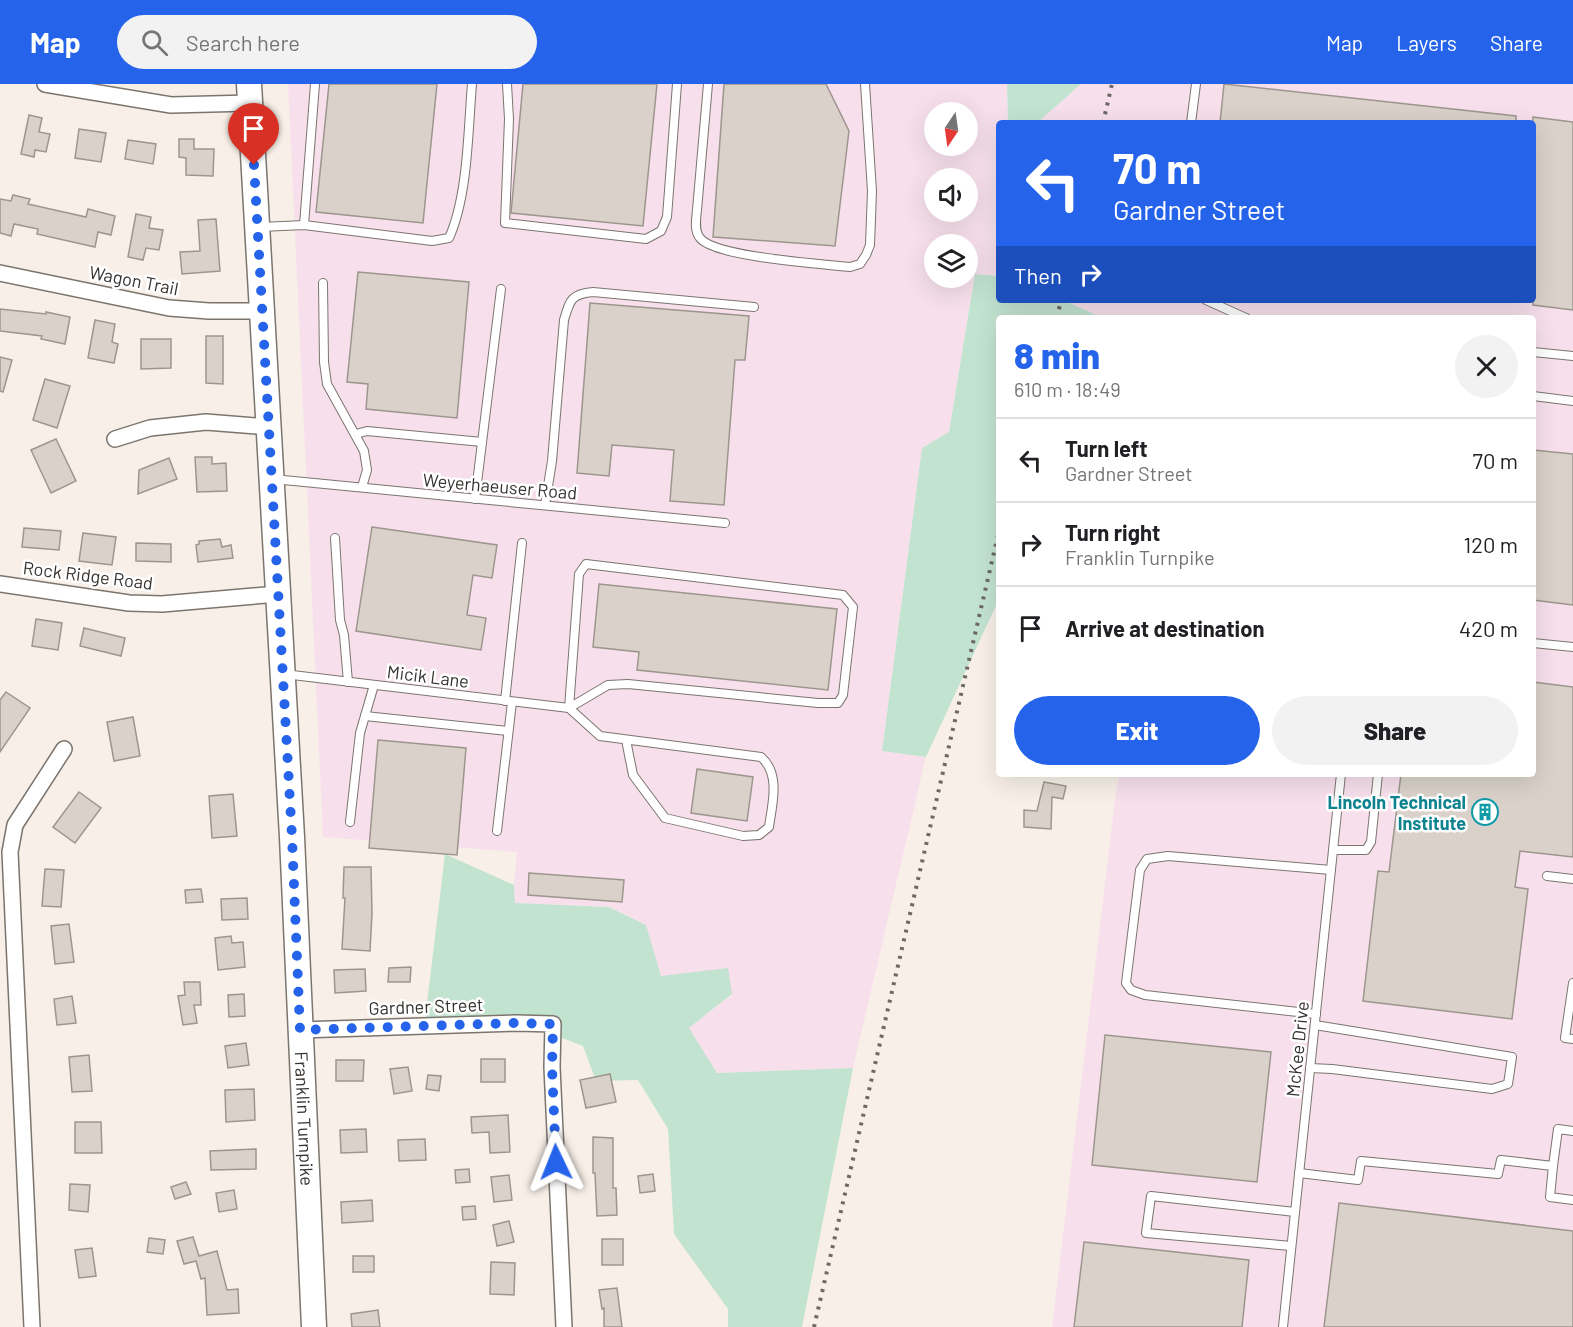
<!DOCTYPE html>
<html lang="en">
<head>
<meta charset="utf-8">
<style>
  :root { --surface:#fff; --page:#f2f2f2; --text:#202124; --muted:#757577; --line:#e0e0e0; --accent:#2563eb }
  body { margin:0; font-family:Barlow,sans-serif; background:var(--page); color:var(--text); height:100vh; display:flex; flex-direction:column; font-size:22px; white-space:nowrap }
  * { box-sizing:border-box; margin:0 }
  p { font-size:20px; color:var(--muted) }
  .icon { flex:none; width:33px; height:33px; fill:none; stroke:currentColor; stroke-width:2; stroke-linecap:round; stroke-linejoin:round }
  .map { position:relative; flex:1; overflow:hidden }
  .sheet { position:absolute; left:996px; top:231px; width:540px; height:462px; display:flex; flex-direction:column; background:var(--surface); border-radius:6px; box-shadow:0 6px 24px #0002 }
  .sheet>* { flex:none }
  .top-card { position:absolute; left:996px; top:36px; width:540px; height:183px; border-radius:6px; box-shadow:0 6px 24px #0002; background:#2563eb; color:#fff; overflow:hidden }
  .needle { width:39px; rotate:193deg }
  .buttons { position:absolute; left:924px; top:18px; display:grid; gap:12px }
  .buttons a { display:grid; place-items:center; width:54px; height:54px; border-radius:50%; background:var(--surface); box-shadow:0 6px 24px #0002; font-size:30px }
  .pin { position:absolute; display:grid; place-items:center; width:51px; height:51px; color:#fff; margin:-62px -26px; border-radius:50% 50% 50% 0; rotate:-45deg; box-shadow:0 0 6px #0007 }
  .pin .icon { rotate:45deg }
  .me { position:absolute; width:66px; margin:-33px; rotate:358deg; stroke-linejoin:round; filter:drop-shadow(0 0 4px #0008) }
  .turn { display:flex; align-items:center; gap:21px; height:126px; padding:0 18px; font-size:27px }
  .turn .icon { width:78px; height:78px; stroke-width:2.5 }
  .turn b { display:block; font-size:42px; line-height:51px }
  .then { display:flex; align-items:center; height:57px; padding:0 18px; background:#0003; gap:12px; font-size:22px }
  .round { display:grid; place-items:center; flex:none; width:63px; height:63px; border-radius:32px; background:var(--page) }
  .summary { display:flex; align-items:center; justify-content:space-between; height:102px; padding:0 18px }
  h1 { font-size:36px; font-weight:800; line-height:45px; color:var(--accent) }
  .cta { display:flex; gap:12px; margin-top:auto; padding:12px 18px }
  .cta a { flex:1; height:69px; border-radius:36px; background:var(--accent); color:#fff; font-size:24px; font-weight:800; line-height:69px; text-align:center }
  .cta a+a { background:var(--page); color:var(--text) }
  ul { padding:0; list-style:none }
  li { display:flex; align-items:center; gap:18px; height:84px; padding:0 18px; border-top:2px solid var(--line) }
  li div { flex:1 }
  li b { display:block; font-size:22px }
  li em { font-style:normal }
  header { display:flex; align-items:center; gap:36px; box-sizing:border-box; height:84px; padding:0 30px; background:var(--accent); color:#fff }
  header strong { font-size:28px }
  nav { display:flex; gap:33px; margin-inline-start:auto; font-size:21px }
  .search { width:420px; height:54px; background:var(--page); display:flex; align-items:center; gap:15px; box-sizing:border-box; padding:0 21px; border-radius:33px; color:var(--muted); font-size:22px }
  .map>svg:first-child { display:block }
  .industrial { fill:#f7e0ec; fill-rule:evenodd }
  .green { fill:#c3e3d1 }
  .building { fill:#dad2ca; stroke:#9d968e; stroke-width:1.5 }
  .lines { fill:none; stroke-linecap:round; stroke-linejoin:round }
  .service-casing { stroke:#7b756d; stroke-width:10 }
  .minor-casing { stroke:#7b756d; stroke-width:18 }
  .primary-casing { stroke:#7b756d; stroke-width:27 }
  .service { stroke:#fff; stroke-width:8 }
  .minor { stroke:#fff; stroke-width:15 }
  .primary { stroke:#fff; stroke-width:24 }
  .rail { stroke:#6d6965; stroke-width:4; stroke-dasharray:3 6; stroke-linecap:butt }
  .route { stroke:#2563eb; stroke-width:10; stroke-dasharray:0 18 }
  .labels { text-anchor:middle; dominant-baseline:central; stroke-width:5; stroke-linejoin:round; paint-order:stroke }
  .street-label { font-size:18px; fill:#35322f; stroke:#fff }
  .culture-label { font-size:18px; font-weight:bold; fill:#0d838f; stroke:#fff; text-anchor:end }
</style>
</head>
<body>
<header>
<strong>Map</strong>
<div class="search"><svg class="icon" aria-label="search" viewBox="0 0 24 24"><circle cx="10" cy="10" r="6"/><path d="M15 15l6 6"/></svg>Search here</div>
<nav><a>Map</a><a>Layers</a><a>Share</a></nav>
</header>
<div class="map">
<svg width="1573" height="1243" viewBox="0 0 1573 1243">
  <rect width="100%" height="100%" fill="#f8f0e8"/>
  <!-- industrial -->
  <g class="industrial">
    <path d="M288 0H1007L1008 39H999V192L975 190 949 348 922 364 882 667 926 673 853 984 717 989 689 944 732 911 660 892 646 841 610 823 515 819 514 801 517 768 323 753ZM934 28H968V62H934ZM934 94H968V128H934ZM934 160H968V194H934Z"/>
    <path d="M1081 0H1573V1243H1052L1116 707 1120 690H1533V234H1103L1063 216H1533V39H1037Z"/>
  </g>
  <!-- green -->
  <g class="green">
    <path d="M1007 0H1081L1037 39H1008Z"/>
    <path d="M975 190 999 192V216H1063L1103 234H999V515L926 673 882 667 922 364 949 348Z"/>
    <path d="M445 770 514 801 515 819 609 823 646 841 661 892 728 884 732 910 689 944 717 989 853 984 802 1243H728V1225L674 1150 668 1045 638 996 596 997 583 962 536 944H424Z"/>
  </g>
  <!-- building -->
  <g class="building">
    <path d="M329 0H437L423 139 316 128Z"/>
    <path d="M523 0H657L643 142 511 129Z"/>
    <path d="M724 0H826L849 47 835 162 713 153Z"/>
    <path d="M1224 0 1516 32V39H1220Z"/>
    <path d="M29 31 42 34 39 48 50 50 46 68 35 66 34 73 21 70Z"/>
    <path d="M1533 33 1573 38V226L1533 221Z"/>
    <path d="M79 45 106 49 101 78 75 74Z"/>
    <path d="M179 55H194V65H214L213 92 186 91V74L179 73Z"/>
    <path d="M128 56 156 60 153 80 125 75Z"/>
    <path d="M13 111 30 115 28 120 86 133 88 125 115 132 111 151 98 148 95 163 37 150 38 145 14 140 11 152 0 149V115L11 117Z"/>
    <path d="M136 130 151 133 149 144 163 146 159 166 146 164 143 176 128 173Z"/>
    <path d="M216 135 220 187 182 190 180 168 200 167 198 136Z"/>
    <path d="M358 188 469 198 457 334 366 325 368 300 347 298Z"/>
    <path d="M590 219 749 232 745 276H735L724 421 670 417 674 366 612 361 609 392 577 389Z"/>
    <path d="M0 225 46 230V228L70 233 65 260 41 255 42 252 0 247Z"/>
    <path d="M95 236 115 240 112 258 118 260 114 279 88 274Z"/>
    <path d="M206 252H223V300L206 299Z"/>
    <path d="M141 255H171V284L141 285Z"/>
    <path d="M0 273 12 276 3 308 0 307Z"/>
    <path d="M45 295 70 302 57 344 33 336Z"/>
    <path d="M56 355 76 397 51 409 31 366Z"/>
    <path d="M1533 366 1573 370V521L1533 516Z"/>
    <path d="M195 373H212V380L226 379 227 407 197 408Z"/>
    <path d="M169 374 177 395 138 410 139 386Z"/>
    <path d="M372 443 497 461 492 494 473 491 467 531 486 534 481 566 356 547Z"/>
    <path d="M24 444 61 447 59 466 22 463Z"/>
    <path d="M83 449 116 453 112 481 79 477Z"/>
    <path d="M220 455 222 463 231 461 233 474 198 478 196 461 199 460V457Z"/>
    <path d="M136 459 171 460V478L136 477Z"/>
    <path d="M599 500 837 525 828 606 637 586 639 568 593 563Z"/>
    <path d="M36 535 62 539 58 566 32 562Z"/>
    <path d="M84 544 125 554 121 572 80 562Z"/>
    <path d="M1533 598 1573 603V773L1520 767 1515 803 1528 805 1512 935 1363 917 1378 787 1389 788 1401 690H1533Z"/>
    <path d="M6 608 30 624 0 668V616Z"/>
    <path d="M133 633 140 672 114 677 107 638Z"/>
    <path d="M378 656 466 664 457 771 369 764Z"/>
    <path d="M697 685 753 693 747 737 691 729Z"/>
    <path d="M1044 698 1066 702 1063 715 1052 713 1051 745 1024 743V726L1037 727Z"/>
    <path d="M79 708 101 724 75 759 53 743Z"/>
    <path d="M233 710 237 752 212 754 209 712Z"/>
    <path d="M344 783H371L372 829 370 867 342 865 345 814H343Z"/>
    <path d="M45 785 64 786 61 823 42 822Z"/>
    <path d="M529 789 624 796 622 818 528 811Z"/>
    <path d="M201 805 203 818 186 819 185 806Z"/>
    <path d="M247 814 248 835 222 836 221 815Z"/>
    <path d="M69 840 74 878 55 880 51 842Z"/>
    <path d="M231 852 232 859 243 858 245 883 218 886 215 854Z"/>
    <path d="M411 883 410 898H388L389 884Z"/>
    <path d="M365 885 366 907 335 909 334 886Z"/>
    <path d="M184 898H200L201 921H194L197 939 183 941 178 912 185 911Z"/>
    <path d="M244 910 245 932 229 933 228 911Z"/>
    <path d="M72 912 76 939 57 941 54 915Z"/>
    <path d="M1105 951 1271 968 1257 1098 1092 1081Z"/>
    <path d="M246 959 249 981 228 984 225 962Z"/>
    <path d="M89 971 92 1007 72 1008 69 973Z"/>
    <rect x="481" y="975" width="24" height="23"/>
    <path d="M336 976H364L363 997H336Z"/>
    <path d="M408 983 412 1007 394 1010 390 985Z"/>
    <path d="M610 990 616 1018 586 1024 580 996Z"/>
    <path d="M428 991 441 992 439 1007 426 1005Z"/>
    <path d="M254 1005 255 1036 226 1038 225 1006Z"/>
    <path d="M508 1031 510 1068 490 1069 489 1048 472 1049 471 1033Z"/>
    <path d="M75 1038H101L102 1069H75Z"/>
    <path d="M366 1045 367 1068 341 1069 340 1046Z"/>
    <path d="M593 1053 613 1054V1104H616L617 1131 597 1132 595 1089H593Z"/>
    <path d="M425 1055 426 1076 399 1077 398 1056Z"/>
    <path d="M256 1065V1085L211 1086 210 1067Z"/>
    <path d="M469 1085 470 1098 456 1099 455 1086Z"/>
    <path d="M653 1090 655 1107 640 1109 638 1092Z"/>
    <path d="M509 1091 512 1116 494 1118 491 1093Z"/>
    <path d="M186 1098 191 1110 175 1115 171 1103Z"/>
    <path d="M70 1100 90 1101 88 1128 69 1126Z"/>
    <path d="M234 1106 237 1125 219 1128 216 1109Z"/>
    <path d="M372 1116 373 1137 342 1139 341 1118Z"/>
    <path d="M1339 1119 1573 1147V1243H1324Z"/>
    <path d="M475 1122 476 1135 463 1136 462 1123Z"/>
    <path d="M509 1137 514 1158 497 1162 493 1141Z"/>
    <path d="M193 1153 199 1172 217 1167 227 1206 238 1205 239 1229 207 1231 205 1194 201 1195 196 1177 184 1180 177 1157Z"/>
    <path d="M149 1154 165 1156 163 1170 147 1168Z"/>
    <rect x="602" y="1155" width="21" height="26"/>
    <path d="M1084 1158 1249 1176 1242 1243H1074Z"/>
    <path d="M92 1164 96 1192 79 1194 75 1166Z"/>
    <rect x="353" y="1172" width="21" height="16"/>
    <path d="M491 1178 515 1179 514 1211 490 1210Z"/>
    <path d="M617 1204 622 1243H604V1224L602 1225 599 1206Z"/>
    <path d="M378 1226 380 1243H352L351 1230Z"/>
  </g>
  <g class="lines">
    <defs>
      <g id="service">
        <path d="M507 0 509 35 505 139 646 155 661 147 667 133 677 0"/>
        <path d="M708 0 697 126C696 135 694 147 700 154 714 173 823 180 850 183L860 180 866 171 870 161 872 107 865 0"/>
        <path d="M1191 39 1196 0"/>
        <path d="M304 141 315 0"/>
        <path d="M261 143 304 141 432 157 449 154C468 112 468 47 472 0"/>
        <path d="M323 199 324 278 327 300 364 367 367 386 362 403"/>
        <path d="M1206 216 1246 234"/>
        <path d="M1533 268 1573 272"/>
        <path d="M1533 312 1573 317"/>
        <path d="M356 350 367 347 482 358"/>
        <path d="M273 395 725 439"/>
        <path d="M475 415 501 205"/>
        <path d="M545 421 552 377 564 236C570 216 571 210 593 208L754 223"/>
        <path d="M335 454 340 536 344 551 348 598"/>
        <path d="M586 480 843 511 853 523 843 611 838 619H818L628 600 608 601 569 624 579 490Z"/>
        <path d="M1533 559 1573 563"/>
        <path d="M284 590 569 624"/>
        <path d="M505 617 522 459"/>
        <path d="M569 624 600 652 761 673C781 690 772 721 769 743L759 751 743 752 665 734 633 691 626 656"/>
        <path d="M365 632 508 647"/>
        <path d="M350 738 360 649 374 601"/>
        <path d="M497 747 512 618"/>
        <path d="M1333 766H1366L1371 758 1378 690"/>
        <path d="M1547 792 1573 795"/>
        <path d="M1573 899 1565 954 1573 955"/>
        <path d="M1316 930 1145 911 1131 906 1126 899 1140 786 1147 775 1168 772 1331 786"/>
        <path d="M1310 984 1332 985 1492 1005 1508 1000 1512 973 1315 941"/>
        <path d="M1553 1082 1558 1045 1573 1047"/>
        <path d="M1299 1089 1358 1096 1361 1077 1498 1090 1501 1076 1553 1082 1550 1113 1573 1116"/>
        <path d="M1291 1162 1146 1149 1151 1112 1295 1128"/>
        <path d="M1283 1243 1341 690"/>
      </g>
      <g id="minor">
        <path d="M45 0 171 21 250 19"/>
        <path d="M0 189 169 224 209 227H262"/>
        <path d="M115 355 150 344 206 338 269 343"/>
        <path d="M0 500 129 519 162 520 278 510"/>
        <path d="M300 946 516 939 553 940 552 983 564 1243"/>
        <path d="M32 1243 10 768 15 741 64 665"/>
      </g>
      <g id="primary">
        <path id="s1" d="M249 0 292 753 314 1243"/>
      </g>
    </defs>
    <!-- service casing -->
    <use href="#service" class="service-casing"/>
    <!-- minor casing -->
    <use href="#minor" class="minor-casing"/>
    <!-- primary casing -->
    <use href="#primary" class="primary-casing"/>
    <!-- service -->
    <use href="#service" class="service"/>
    <!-- minor -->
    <use href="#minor" class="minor"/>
    <!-- primary -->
    <use href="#primary" class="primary"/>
    <!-- rail -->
    <g class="rail">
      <path d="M1103 39 1112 0"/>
      <path d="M1057 234 1061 216"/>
      <path d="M814 1243 999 447"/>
    </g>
  </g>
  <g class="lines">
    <!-- route -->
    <path class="route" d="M254 81 292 753 300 946 516 939 553 940 552 983 556 1078"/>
  </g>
  <!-- icons -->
  <defs>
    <symbol id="building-ring" viewBox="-11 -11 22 22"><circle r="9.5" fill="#fff" stroke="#0f9aa8" stroke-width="1.5"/><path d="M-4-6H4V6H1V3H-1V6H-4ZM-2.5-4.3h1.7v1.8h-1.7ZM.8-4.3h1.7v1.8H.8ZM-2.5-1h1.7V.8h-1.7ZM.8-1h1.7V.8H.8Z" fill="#0f9aa8"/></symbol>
  </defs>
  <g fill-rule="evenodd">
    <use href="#building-ring" x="1470" y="713" width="30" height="30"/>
  </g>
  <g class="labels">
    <!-- street labels -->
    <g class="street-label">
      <text transform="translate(134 196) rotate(11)">Wagon Trail</text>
      <text transform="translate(500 402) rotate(5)">Weyerhaeuser Road</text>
      <text transform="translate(88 491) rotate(7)">Rock Ridge Road</text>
      <text transform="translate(428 592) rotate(7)">Micik Lane</text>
      <text transform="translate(426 922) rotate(-2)">Gardner Street</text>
      <text transform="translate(1297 965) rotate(-84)">McKee Drive</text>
      <text stroke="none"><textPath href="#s1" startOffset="1036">Franklin Turnpike</textPath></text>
    </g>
    <!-- culture labels -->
    <g class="culture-label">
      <text x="1466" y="718">Lincoln Technical<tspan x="1466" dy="21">Institute</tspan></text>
    </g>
  </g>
</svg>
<div class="buttons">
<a><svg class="needle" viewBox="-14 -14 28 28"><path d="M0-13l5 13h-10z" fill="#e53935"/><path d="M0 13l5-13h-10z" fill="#757577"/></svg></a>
<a><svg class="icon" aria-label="sound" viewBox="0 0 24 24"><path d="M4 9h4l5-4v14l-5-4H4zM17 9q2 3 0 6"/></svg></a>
<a><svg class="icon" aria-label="layers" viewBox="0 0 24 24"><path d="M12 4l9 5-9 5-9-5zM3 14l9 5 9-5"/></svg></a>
</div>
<div class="pin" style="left:254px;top:81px;background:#d93025"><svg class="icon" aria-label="arrive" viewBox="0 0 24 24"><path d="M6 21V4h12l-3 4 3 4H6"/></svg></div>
<svg class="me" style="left:556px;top:1078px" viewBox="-20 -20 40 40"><path d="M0-17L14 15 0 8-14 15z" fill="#2563eb" stroke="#fff" stroke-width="4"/></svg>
<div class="top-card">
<div class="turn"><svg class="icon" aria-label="left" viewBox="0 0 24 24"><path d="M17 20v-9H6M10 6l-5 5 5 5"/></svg><div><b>70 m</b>Gardner Street</div></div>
<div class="then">Then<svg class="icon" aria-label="right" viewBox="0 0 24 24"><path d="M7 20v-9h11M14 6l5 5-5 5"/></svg></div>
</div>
<section class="sheet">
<div class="summary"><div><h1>8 min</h1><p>610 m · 18:49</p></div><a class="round"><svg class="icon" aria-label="close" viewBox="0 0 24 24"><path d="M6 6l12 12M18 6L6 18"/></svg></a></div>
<ul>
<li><svg class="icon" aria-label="left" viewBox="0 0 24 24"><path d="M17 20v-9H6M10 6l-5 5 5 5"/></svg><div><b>Turn left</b><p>Gardner Street</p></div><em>70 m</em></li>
<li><svg class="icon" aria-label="right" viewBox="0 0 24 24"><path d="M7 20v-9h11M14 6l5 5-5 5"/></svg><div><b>Turn right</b><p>Franklin Turnpike</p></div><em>120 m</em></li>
<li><svg class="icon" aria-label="arrive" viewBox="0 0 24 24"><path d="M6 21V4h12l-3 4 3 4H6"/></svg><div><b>Arrive at destination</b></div><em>420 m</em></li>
</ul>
<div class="cta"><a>Exit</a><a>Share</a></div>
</section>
</div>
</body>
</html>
